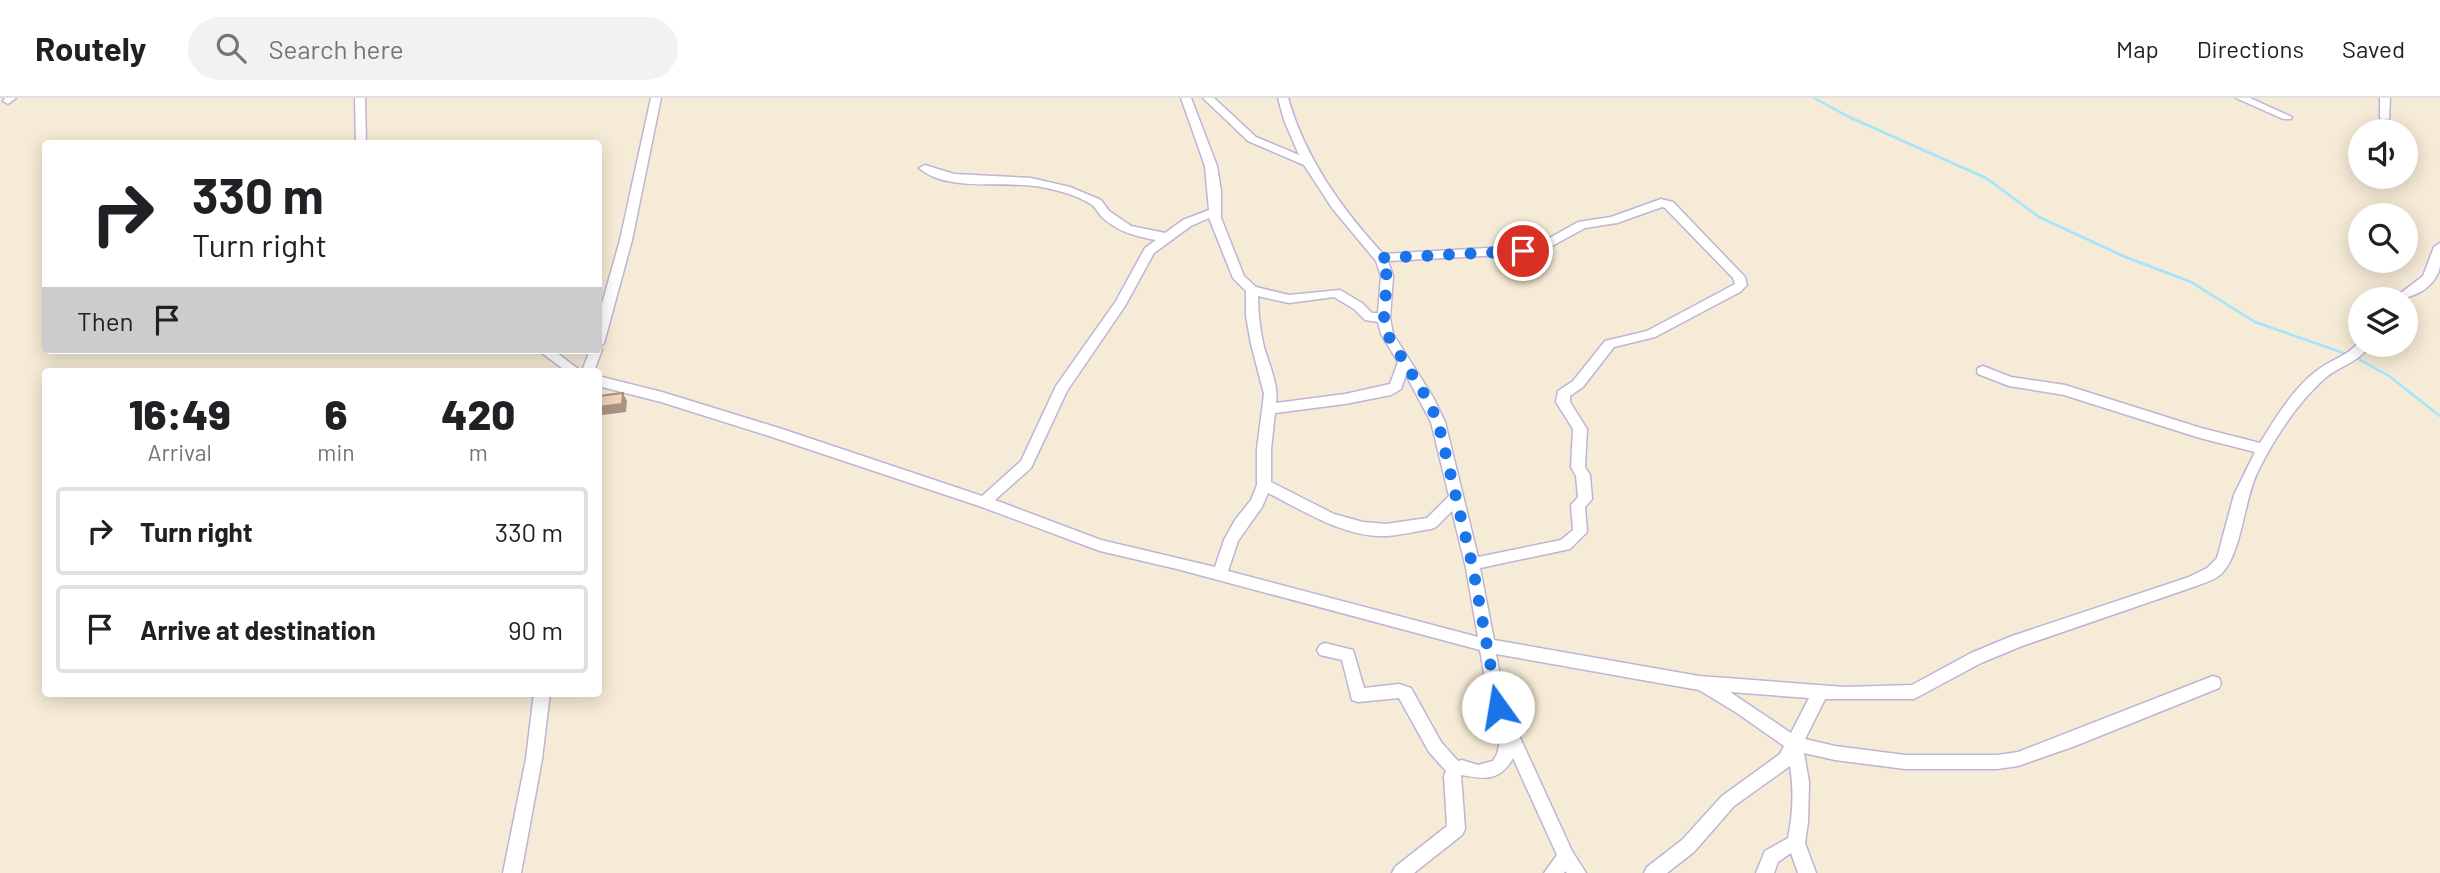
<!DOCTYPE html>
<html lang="en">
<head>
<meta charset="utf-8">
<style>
  :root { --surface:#fff; --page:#f2f2f2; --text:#202124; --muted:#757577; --line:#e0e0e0 }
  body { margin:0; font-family:Barlow,sans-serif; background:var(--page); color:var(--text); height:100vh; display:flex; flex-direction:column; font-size:26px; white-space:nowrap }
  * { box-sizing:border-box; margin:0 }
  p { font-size:23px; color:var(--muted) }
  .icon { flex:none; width:38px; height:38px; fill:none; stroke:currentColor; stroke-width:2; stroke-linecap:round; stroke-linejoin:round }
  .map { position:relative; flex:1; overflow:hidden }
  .drawer { position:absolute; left:42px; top:270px; width:560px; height:329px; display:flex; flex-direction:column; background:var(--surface); border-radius:7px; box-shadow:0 4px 18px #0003 }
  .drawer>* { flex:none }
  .guide { position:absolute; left:42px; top:42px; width:560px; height:214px; border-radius:7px; box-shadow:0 4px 18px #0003; background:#fff; color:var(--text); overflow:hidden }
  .fabs { position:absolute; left:2348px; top:21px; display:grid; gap:14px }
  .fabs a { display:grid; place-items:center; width:70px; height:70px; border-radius:50%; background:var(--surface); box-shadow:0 4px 18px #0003; font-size:35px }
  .pin { position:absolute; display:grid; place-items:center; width:60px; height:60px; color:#fff; margin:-30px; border:4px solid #fff; border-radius:50%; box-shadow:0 2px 7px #0007 }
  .me { position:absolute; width:77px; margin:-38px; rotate:347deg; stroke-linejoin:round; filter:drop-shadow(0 0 5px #0008) }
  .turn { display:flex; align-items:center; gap:24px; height:147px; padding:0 35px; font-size:32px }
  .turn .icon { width:91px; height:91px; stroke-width:2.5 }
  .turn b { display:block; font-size:49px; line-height:60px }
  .then { display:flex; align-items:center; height:66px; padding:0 35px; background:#0003; gap:14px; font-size:26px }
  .eta { display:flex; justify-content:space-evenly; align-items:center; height:119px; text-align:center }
  .eta b { font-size:42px; font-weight:800; line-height:49px }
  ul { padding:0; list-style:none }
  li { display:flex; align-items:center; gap:21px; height:88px; margin:0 14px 10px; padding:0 21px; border:4px solid var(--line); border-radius:7px }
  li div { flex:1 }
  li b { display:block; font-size:26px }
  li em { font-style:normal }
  header { display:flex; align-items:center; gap:42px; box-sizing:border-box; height:98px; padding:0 35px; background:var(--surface); border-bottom:2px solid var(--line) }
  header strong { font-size:33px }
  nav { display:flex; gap:38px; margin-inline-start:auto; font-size:24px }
  .search { width:490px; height:63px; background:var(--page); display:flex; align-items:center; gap:18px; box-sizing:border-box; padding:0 24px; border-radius:38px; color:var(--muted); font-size:26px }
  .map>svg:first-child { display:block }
  .industrial { fill:#f6ebd6; fill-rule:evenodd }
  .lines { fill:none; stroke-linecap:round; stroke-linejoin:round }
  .stream { stroke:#a0e6fd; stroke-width:2.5 }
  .street-casing { stroke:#beb4d5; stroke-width:3 }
  .street { fill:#fff; fill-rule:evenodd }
  .shaded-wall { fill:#a99483 }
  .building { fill:#f1d4bb; stroke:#a99483; stroke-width:2 }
  .route { stroke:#1a73e8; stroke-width:12; stroke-dasharray:0 21.6 }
</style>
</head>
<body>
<header>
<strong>Routely</strong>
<div class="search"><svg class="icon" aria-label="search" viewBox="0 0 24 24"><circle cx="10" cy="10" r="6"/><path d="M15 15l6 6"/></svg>Search here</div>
<nav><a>Map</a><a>Directions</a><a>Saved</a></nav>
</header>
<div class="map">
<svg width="2440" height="775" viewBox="0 0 2440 775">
  <rect width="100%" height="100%" fill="#f7f5fc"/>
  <!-- industrial -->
  <path class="industrial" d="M0 0H2440V775H0ZM2361 33H2406V79H2361ZM46 46H598V252H46ZM2361 117H2406V163H2361ZM2361 201H2406V247H2361ZM46 273H598V595H46Z"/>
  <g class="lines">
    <!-- stream -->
    <path class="stream" d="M1814 0 1849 19 1986 80 2039 119 2123 158 2191 184 2255 224 2355 259 2389 278 2440 318"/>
    <defs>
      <g id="street">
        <path d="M5 0H16L8 6 3 3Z"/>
        <path d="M355 0H365L366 46H356Z"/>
        <path d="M651 0H661L632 142 604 245 600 249 602 252 594 273H582L590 252H598V220L620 142Z"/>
        <path d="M1181 0H1191L1217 68 1221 93V120L1244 178 1256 189 1289 197 1340 192 1362 205 1372 215H1378L1381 178 1376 163 1332 110 1304 67 1248 43 1203 0H1214L1256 39 1299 57 1284 22 1278 0H1288C1305 60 1341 110 1383 156L1537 147 1578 124 1611 119 1661 101 1673 104 1745 179 1747 187 1740 194 1655 239 1614 249 1583 289 1570 298V304L1587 331 1585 369 1590 377 1592 401 1585 409 1587 434 1570 451 1480 470 1494 542 1699 578 1845 589 1912 587 1971 555 2012 538 2189 479 2207 470 2217 460 2234 397 2255 354 2200 340 2064 297 2009 288 1978 276 1977 273 1978 270 1983 268 2011 279 2065 287 2201 330 2260 345C2276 319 2294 289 2319 271 2332 261 2348 258 2359 244L2361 247H2370C2359 265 2338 268 2323 282 2296 307 2274 341 2258 373 2244 401 2242 453 2223 474 2217 481 2207 484 2199 487L2022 548 1981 565 1914 601H1825L1805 641 1835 648 1905 657H1997L2018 654 2213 578 2219 580 2221 585 2219 590 2075 648 2018 668 1997 671H1905L1835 662 1804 655 1809 684 1808 724 1805 745 1816 775H1798L1791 755 1778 764 1774 775H1756L1765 753 1788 740C1793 716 1794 692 1790 668L1734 708 1694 754 1667 775H1644L1647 769 1682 742 1722 698 1780 656 1784 648 1737 615 1699 592 1496 556 1506 609 1572 753 1586 775H1567L1565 773 1564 775H1544L1557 757 1513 660C1500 684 1484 681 1461 677L1465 731 1462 737 1414 775H1392L1395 769 1447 728 1444 678 1446 673 1429 654 1399 600 1358 604 1352 602 1342 562 1320 557 1317 552 1320 547 1325 545 1353 552 1364 590 1399 586 1411 590 1441 644 1458 663 1462 662 1478 667 1493 663 1497 656 1502 636 1490 609 1480 552 1177 471 1100 453 979 408 769 338 661 304 598 288V278L662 294 779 330 982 398 1021 363 1056 288 1116 203 1145 150 1156 142C1137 139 1116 133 1102 119 1098 115 1096 110 1092 107 1078 97 1057 92 1041 89 1005 82 948 95 919 70L925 67 954 76 1031 80 1070 89 1101 102 1109 113 1131 128 1165 135 1183 122 1209 112 1205 68ZM1662 109 1665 110 1733 180 1735 186 1647 233 1605 243 1573 283 1558 293 1556 304 1573 331 1571 369 1576 378 1578 399 1571 407 1573 432 1561 442 1478 459 1445 324 1433 299 1393 236 1390 220 1393 178 1388 163 1539 155 1585 130 1617 125ZM1209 120 1233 180 1246 193V218L1251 246 1264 296 1257 351V387L1251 402 1235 422 1224 442 1215 469 1101 442 995 402 1031 370 1067 293 1125 208 1154 155 1191 128ZM1258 198 1289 205 1334 199 1354 211 1365 222 1378 224 1381 236 1398 264 1390 286 1345 296 1276 305C1279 287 1269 267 1264 249 1260 232 1258 215 1258 198ZM1406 277 1431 324 1449 398 1427 420 1386 426 1363 424 1334 416 1271 384V351L1275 315 1345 306 1391 297 1401 291ZM1268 395C1304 413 1345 440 1387 438 1402 437 1417 433 1431 431L1436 429 1452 413 1466 470 1478 539 1228 473 1238 443 1262 409ZM1730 594 1809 600 1791 635Z"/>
        <path d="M2236 0H2250L2292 19 2291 21H2283Z"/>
        <path d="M2380 0H2390L2389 21H2381L2380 19Z"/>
        <path d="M2440 145C2440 152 2440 161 2440 168 2436 191 2411 201 2393 201L2423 178 2434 149Z"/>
        <path d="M538 252H553L581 273H566Z"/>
        <path d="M534 595H550L542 661 521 775H503L526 661Z"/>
      </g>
    </defs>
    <!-- street casing -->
    <use href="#street" class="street-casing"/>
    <!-- street -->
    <use href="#street" class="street"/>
  </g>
  <!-- shaded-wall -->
  <path class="shaded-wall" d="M623 295 627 303 626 314 602 317 598 309Z"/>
  <!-- building -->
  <path class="building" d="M623 295 622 306 598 309 599 298Z"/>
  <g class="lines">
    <!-- route -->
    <path class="route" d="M1498 609 1473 470 1438 324 1428 302 1387 236 1384 220 1387 178 1380 160 1523 153"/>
  </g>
</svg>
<div class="fabs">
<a><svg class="icon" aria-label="sound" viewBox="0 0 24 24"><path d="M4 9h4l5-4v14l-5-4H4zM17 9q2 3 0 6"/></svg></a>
<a><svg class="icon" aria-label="search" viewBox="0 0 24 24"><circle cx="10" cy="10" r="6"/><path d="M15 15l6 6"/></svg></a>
<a><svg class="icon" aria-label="layers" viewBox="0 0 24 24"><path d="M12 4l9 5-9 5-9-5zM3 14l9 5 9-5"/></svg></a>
</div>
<div class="pin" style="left:1523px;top:153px;background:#d93025"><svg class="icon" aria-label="arrive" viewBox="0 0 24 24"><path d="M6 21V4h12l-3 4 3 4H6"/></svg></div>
<svg class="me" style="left:1498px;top:609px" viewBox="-20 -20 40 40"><circle r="19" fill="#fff"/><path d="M0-13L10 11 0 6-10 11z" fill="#1a73e8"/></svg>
<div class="guide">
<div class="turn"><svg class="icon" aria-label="right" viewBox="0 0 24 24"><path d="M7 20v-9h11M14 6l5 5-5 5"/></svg><div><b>330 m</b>Turn right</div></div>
<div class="then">Then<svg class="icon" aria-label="arrive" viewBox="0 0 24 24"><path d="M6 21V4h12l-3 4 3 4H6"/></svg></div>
</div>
<section class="drawer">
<div class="eta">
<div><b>16:49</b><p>Arrival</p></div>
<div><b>6</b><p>min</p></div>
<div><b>420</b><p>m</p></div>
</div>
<ul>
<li><svg class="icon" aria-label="right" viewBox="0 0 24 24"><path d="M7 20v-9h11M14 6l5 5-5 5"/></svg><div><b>Turn right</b></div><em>330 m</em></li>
<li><svg class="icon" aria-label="arrive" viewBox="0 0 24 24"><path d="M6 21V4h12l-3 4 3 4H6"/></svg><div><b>Arrive at destination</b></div><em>90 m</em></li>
</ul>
</section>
</div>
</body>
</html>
